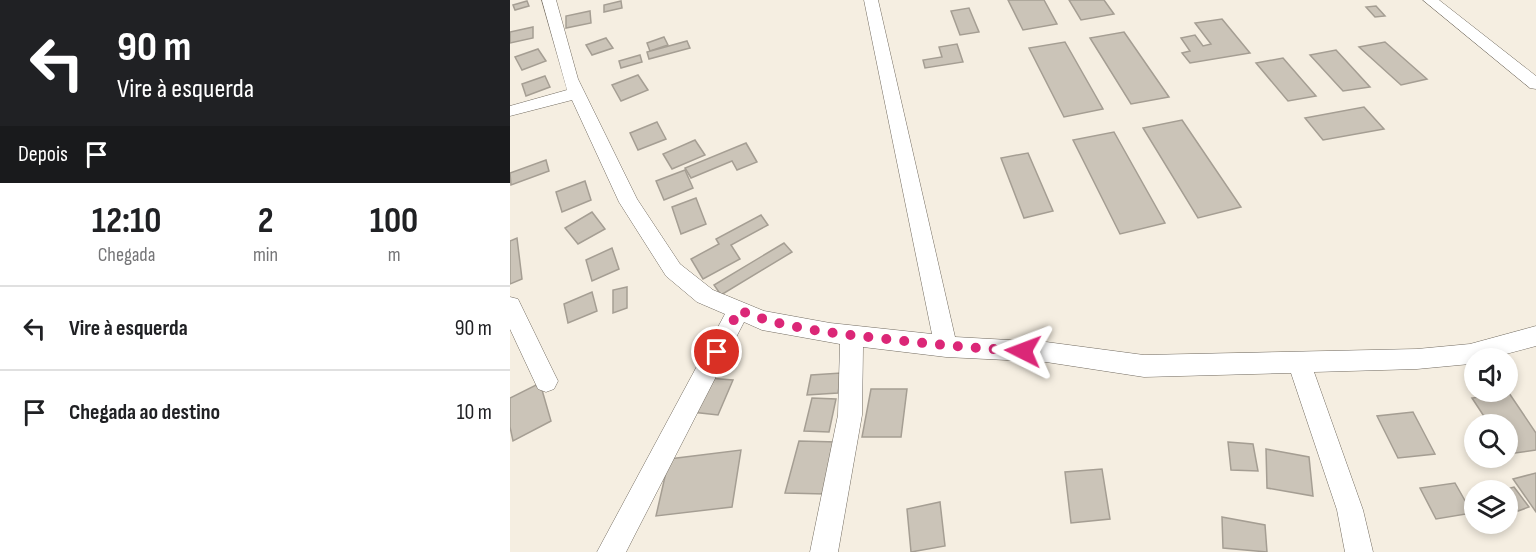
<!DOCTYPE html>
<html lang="pt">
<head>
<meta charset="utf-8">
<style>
  :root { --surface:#fff; --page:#f6f6f6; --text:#202124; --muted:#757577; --line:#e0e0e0 }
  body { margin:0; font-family:"Sofia Sans Condensed",sans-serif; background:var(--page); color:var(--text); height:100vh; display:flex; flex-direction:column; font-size:22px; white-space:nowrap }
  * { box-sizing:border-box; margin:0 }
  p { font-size:20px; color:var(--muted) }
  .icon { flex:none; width:33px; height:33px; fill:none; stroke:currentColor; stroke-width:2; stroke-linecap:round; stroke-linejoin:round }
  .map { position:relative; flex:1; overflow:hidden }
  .sheet { display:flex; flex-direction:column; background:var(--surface); width:510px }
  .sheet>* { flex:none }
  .top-card { background:#202124; color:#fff; overflow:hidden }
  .fabs { position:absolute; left:954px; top:348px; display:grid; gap:12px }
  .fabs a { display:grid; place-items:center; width:54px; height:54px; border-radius:50%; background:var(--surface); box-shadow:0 3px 9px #0003; font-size:30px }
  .pin { position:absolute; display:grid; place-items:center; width:51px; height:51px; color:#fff; margin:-26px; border:3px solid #fff; border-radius:50%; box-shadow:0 2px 6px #0007 }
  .me { position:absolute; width:66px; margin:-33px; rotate:273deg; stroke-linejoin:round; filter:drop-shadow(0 0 4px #0008) }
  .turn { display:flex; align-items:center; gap:21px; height:126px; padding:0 18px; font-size:27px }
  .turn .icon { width:78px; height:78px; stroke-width:2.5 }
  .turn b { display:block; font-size:42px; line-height:51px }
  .then { display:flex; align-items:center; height:57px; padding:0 18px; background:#0003; gap:12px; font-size:22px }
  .eta { display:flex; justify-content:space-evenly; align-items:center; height:102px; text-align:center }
  .eta b { font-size:36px; font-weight:700; line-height:42px }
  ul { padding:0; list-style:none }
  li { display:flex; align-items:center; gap:18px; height:84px; padding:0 18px; border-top:2px solid var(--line) }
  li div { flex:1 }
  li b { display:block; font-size:22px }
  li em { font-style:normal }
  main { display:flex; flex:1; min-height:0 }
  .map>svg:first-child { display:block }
  .building { fill:#cbc4b8; stroke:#a59e93; stroke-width:1.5 }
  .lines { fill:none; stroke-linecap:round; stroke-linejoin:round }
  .minor-casing { stroke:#736c61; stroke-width:1 }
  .minor { fill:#fff; fill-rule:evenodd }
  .route { stroke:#db2777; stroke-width:10; stroke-dasharray:0 18 }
</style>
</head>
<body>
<main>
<section class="sheet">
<div class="top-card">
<div class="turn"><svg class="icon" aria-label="left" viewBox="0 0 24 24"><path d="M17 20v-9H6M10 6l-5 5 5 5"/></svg><div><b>90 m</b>Vire à esquerda</div></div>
<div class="then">Depois<svg class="icon" aria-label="arrive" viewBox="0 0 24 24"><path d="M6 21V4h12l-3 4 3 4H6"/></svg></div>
</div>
<div class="eta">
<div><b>12:10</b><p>Chegada</p></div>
<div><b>2</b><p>min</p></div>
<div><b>100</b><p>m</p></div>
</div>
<ul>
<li><svg class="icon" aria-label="left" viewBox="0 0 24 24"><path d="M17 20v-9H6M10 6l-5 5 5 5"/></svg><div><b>Vire à esquerda</b></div><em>90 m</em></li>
<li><svg class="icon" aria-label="arrive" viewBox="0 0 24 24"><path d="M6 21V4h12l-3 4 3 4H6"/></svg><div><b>Chegada ao destino</b></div><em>10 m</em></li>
</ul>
</section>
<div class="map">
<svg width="1026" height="552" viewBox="0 0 1026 552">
  <rect width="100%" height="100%" fill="#f5eee1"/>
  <!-- building -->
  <g class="building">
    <path d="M498 0H534L547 24 513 30Z"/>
    <path d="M559 0H594L604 14 571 20Z"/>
    <path d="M17 1 19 6 5 10 3 5Z"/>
    <path d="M111 1 112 8 94 12V5Z"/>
    <path d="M866 6 875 16 865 17 856 7Z"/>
    <path d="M459 8 469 32 450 35 441 11Z"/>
    <path d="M80 11 81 23 56 28V16Z"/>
    <path d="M712 19 740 53 680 63 672 53 680 51 671 38 685 35 693 46 701 44 685 23Z"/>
    <path d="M23 27V38L0 43V32Z"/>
    <path d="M614 32 659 97 621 104 580 38Z"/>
    <path d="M154 37 158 45 140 51 137 43Z"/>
    <path d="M96 38 103 48 82 55 76 45Z"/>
    <path d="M177 41 180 48 139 59 137 52Z"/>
    <path d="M555 42 593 109 554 117 519 48Z"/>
    <path d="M875 42 917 79 891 85 849 47Z"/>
    <path d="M447 44 453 62 415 68 413 60 432 57 429 47Z"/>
    <path d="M28 49 36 61 12 70 5 57Z"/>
    <path d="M826 50 860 87 833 91 800 55Z"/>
    <path d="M130 55 132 62 111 68 109 61Z"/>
    <path d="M773 58 806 96 778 101 746 63Z"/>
    <path d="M128 75 138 90 111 101 102 85Z"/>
    <path d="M35 76 40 87 16 96 12 84Z"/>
    <path d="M854 107 874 129 813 140 795 118Z"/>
    <path d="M672 120 731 207 688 218 633 128Z"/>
    <path d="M147 122 156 139 128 150 120 133Z"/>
    <path d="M604 132 655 223 610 234 563 140Z"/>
    <path d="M185 140 195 155 162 169 153 154Z"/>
    <path d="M236 143 247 162 227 170 222 161 181 178 175 168Z"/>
    <path d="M518 153 543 211 514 218 491 158Z"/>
    <path d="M36 160 39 171 1 185 0 173Z"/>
    <path d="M175 170 183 188 154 200 146 181Z"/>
    <path d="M75 181 81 200 52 212 46 192Z"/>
    <path d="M186 198 196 224 171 234 162 207Z"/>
    <path d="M82 212 95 229 68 244 55 228Z"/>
    <path d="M251 215 258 225 221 245 230 259 193 279 181 259 209 244 206 239Z"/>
    <path d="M7 238 12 279 0 284V241Z"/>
    <path d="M274 243 282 252 211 295 204 285Z"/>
    <path d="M102 248 109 269 82 281 76 260Z"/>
    <path d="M117 287V308L103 313V290Z"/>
    <path d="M82 292 87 311 58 323 54 304Z"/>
    <path d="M331 373 328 393 297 395 301 375Z"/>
    <path d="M197 378 223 380 208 415 182 412Z"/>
    <path d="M30 383 41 421 3 441 0 427V398Z"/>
    <path d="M361 389H397L391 437H352Z"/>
    <path d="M999 393 1026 433V450L998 454V424H979L962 398Z"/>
    <path d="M302 398 326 399 319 432 294 431Z"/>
    <path d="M903 412 925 454 888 458 867 416Z"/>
    <path d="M289 441 327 442 315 494 275 493Z"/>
    <path d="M718 442 743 444 748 471 721 470Z"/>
    <path d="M756 449 799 457 803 496 757 488Z"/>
    <path d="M231 450 222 507 146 516 159 459Z"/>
    <path d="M592 469 600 519 561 523 555 472Z"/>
    <path d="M1026 473V512L1003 479Z"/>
    <path d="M945 483 962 513 926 519 910 488Z"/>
    <path d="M1004 487 1019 507 1008 511 998 497V490H993Z"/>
    <path d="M430 502 435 546 401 552 397 509Z"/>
    <path d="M712 517 755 525 757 552 713 548Z"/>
  </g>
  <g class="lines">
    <defs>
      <g id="minor">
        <path d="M32 0H46L68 79 127 199 170 264 203 290 254 311 320 323 422 334 354 0H368L445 337 536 342 634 355 907 349 960 344 1026 326V346L981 358H964V363L960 364 907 369 804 372 853 510 863 552H835L827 510 781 373 634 377 536 362 436 357 353 347 352 415 328 552H300L328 415 330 344 252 330 234 322 116 552H87L215 314 187 302 156 276 109 202 62 100 0 116V106L57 90Z"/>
        <path d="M913 0H929L1026 76V89L1020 88Z"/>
        <path d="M0 297 8 299 44 373 48 381 44 389 36 392 28 389 0 329Z"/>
      </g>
    </defs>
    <!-- minor casing -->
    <use href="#minor" class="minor-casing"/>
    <!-- minor -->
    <use href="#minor" class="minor"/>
  </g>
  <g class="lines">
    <!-- route -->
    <path class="route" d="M207 352 229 310C269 327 314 332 358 337 410 343 461 348 513 351"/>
  </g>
</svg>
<div class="fabs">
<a><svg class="icon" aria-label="sound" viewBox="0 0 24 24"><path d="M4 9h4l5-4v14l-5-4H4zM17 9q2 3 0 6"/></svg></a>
<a><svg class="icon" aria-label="search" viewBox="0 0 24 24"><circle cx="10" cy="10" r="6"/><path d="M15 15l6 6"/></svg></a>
<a><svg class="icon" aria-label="layers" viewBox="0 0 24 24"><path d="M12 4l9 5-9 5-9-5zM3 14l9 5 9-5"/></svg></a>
</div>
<div class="pin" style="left:207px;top:352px;background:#d93025"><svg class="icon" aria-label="arrive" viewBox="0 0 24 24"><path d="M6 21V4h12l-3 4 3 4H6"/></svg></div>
<svg class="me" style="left:513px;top:351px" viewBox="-20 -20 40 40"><path d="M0-17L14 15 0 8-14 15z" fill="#db2777" stroke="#fff" stroke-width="4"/></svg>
</div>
</main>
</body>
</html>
